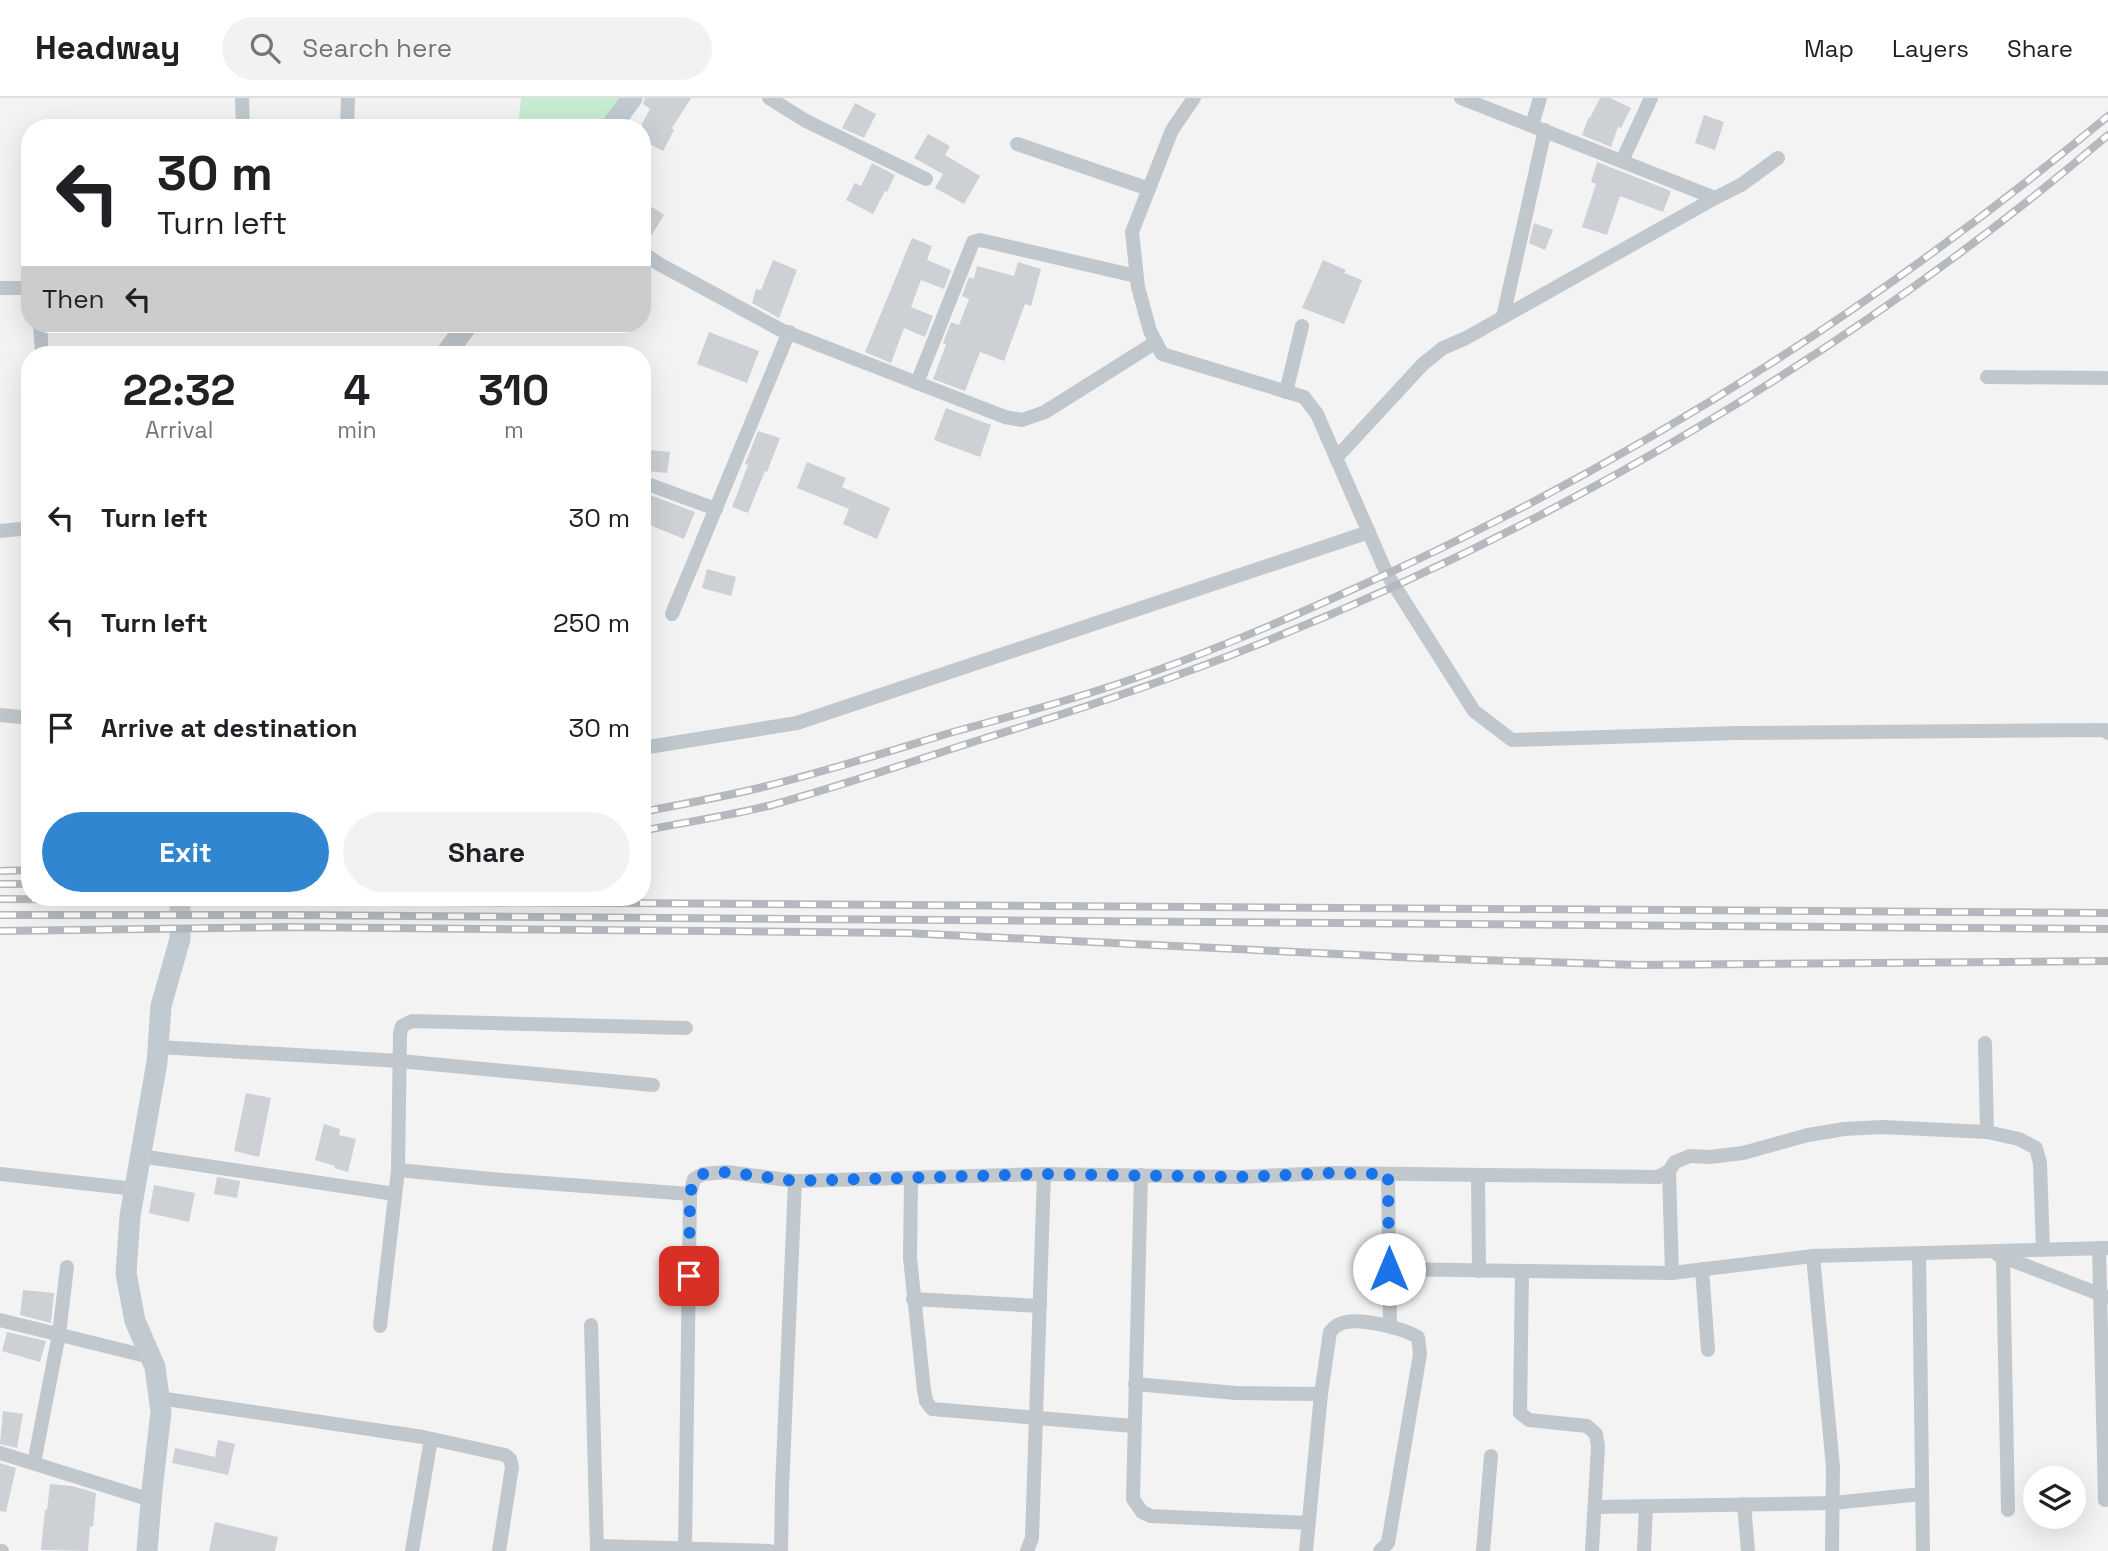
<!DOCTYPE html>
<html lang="en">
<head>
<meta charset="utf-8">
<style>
  :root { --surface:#fff; --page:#f2f2f2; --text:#202124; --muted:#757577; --line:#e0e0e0; --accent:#3086d1 }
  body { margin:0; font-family:"Space Grotesk",sans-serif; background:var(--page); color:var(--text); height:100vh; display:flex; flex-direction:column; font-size:26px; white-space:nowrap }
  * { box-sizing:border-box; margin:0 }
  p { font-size:23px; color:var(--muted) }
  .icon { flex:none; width:38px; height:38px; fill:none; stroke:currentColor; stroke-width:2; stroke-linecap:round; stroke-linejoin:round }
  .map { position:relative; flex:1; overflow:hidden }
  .drawer { position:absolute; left:21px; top:248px; width:630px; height:560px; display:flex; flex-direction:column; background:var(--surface); border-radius:28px; box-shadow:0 7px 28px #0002 }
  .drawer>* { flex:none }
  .top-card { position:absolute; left:21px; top:21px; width:630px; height:214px; border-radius:28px; box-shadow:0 7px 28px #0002; background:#fff; color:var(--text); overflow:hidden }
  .buttons { position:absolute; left:2023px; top:1368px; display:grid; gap:14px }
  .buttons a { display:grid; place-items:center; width:63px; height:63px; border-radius:50%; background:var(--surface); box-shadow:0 7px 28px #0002; font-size:35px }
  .pin { position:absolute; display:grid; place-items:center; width:60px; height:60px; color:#fff; margin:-30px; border-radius:14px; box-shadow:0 4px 10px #0006 }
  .me { position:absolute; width:77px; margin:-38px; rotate:0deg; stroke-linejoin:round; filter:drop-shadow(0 0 5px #0008) }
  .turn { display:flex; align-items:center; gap:24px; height:147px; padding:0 21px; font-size:32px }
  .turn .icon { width:91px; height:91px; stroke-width:2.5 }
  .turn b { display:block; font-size:49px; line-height:60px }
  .then { display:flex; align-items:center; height:66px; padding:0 21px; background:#0003; gap:14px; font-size:26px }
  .eta { display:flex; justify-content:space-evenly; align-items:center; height:119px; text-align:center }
  .eta b { font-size:42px; font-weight:700; line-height:49px }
  .primary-button { display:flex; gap:14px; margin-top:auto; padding:14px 21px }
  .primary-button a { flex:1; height:80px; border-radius:42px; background:var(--accent); color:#fff; font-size:28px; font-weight:700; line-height:80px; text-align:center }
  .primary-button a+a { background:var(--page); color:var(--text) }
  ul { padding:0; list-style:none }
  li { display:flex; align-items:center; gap:21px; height:105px; padding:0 21px }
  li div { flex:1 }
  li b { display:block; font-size:26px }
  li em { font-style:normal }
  header { display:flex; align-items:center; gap:42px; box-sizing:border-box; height:98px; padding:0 35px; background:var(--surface); border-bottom:2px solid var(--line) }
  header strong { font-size:33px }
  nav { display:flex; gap:38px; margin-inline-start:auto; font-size:24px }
  .search { width:490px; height:63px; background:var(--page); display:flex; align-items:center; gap:18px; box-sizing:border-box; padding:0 24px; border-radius:38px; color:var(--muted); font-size:26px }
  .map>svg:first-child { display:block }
  .green { fill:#c7ecd2 }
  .building { fill:#cdd0d4 }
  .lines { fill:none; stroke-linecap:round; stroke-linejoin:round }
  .secondary-tunnel { stroke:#caccce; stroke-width:21; stroke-dasharray:21 10; stroke-linecap:butt }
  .street { stroke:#c0c8cd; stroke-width:14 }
  .secondary { stroke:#c1cad1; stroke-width:21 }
  .rail-casing { stroke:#b5b8bc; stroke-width:8 }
  .rail { stroke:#fff; stroke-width:5; stroke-dasharray:16; stroke-linecap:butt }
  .route { stroke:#1a73e8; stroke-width:12; stroke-dasharray:0 21.6 }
</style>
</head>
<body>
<header>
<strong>Headway</strong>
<div class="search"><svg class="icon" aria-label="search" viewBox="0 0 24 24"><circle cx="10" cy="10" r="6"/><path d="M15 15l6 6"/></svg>Search here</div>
<nav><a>Map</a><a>Layers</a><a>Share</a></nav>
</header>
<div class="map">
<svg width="2108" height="1453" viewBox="0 0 2108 1453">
  <rect width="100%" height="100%" fill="#f4f3f3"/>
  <!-- green -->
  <path class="green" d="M521 0H623L601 30H518Z"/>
  <!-- building -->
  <g class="building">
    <path d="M645 0H691L672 30 674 32 663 53 642 42V26L650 11 643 6Z"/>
    <path d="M1600 0H1610L1631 10 1621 30 1618 29 1611 49 1582 37 1589 19 1590 20Z"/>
    <path d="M855 5 876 16 864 40 842 30Z"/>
    <path d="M1704 17 1724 24 1715 52 1695 45Z"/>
    <path d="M928 36 950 48 945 57 980 78 964 106 935 90 943 76 914 60Z"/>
    <path d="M1597 64 1671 93 1663 114 1620 98 1607 137 1582 129 1596 86 1591 84Z"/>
    <path d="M872 65 895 77 887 94 885 93 873 116 846 102 855 85 861 88Z"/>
    <path d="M642 109 649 114 652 109 664 117 646 146 642 144Z"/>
    <path d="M1534 125 1553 132 1545 152 1529 145Z"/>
    <path d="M912 140 932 148 927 162 951 172 944 191 921 182 911 209 933 218 925 239 904 230 891 265 865 254Z"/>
    <path d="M773 162 797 172 779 220 752 205 756 191 761 192Z"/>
    <path d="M1323 162 1346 172 1344 175 1362 182 1344 226 1302 210Z"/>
    <path d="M1018 164 1041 171 1031 208 1025 206 1004 263 980 254 965 293 933 281 946 247 943 245 951 224 959 227 969 201 962 198 969 179 974 181 977 168 1014 178Z"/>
    <path d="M709 234 759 253 747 285 697 266Z"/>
    <path d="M946 310 991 327 980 359 934 342Z"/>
    <path d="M758 333 780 340 767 374 765 373 748 415 732 409 748 367 745 366Z"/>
    <path d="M650 352 670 354 667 375 647 373Z"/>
    <path d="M807 364 846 380 842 389 890 410 877 441 843 426 849 411 797 390Z"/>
    <path d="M642 394 695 414 684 441 642 424Z"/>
    <path d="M707 471 736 479 731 498 702 490Z"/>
    <path d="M246 995 271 1000 259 1059 234 1053Z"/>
    <path d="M324 1026 340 1031 339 1037 356 1041 348 1074 334 1070 335 1068 315 1062Z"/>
    <path d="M217 1079 240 1083 237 1100 214 1096Z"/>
    <path d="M154 1087 195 1095 189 1124 149 1115Z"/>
    <path d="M23 1192 54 1195 51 1225 20 1217Z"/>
    <path d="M7 1234 46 1243 40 1264 2 1253Z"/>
    <path d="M3 1313 23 1316 17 1350 0 1346Z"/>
    <path d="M218 1342 235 1346 228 1377 172 1365 175 1350 215 1359Z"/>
    <path d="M0 1365 16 1370 6 1414 0 1413Z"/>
    <path d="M50 1386 72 1388 96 1395 93 1429 90 1428 88 1453 41 1452 45 1412H47Z"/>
    <path d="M215 1424 278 1439 275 1453H209Z"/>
  </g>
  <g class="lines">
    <!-- secondary-tunnel -->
    <path class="secondary-tunnel" d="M180 800V841"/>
    <!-- street -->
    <g class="street">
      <path d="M242 0 243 30"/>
      <path d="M769 0 806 23 926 81"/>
      <path d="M1194 0 1172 32 1132 134 1138 189 1150 233 1162 256 1304 299 1317 316 1387 476 1474 613 1512 642 1736 635 2105 632 2108 635"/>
      <path d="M1461 0 1715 100"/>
      <path d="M1532 27 1540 0"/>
      <path d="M347 30 348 0"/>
      <path d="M1017 46 1149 91"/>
      <path d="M1622 63 1651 0"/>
      <path d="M642 154 659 166 781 232 1005 319 1022 322 1045 314 1156 244"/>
      <path d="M0 190H30"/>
      <path d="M1503 219 1545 32"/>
      <path d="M40 226 42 257"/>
      <path d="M1987 279 2108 280"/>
      <path d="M917 285 973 144 980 142 1136 178"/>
      <path d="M1286 294 1302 228"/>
      <path d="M1336 360 1423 266 1443 250 1466 240 1715 100 1741 87 1778 60"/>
      <path d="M642 384 716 411"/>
      <path d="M0 433 30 430"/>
      <path d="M672 516 789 234"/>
      <path d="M0 617 30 620"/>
      <path d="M642 650 797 625 1369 434"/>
      <path d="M1985 945 1987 1034"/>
      <path d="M158 949 400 963 653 987"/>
      <path d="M140 1058 395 1096"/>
      <path d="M398 1072 491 1081 690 1096"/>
      <path d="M1669 1073 1672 1175"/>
      <path d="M0 1076 135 1091"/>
      <path d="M1388 1076 1390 1228"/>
      <path d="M1141 1077 1133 1401 1142 1414 1151 1418 1308 1425"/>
      <path d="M1478 1077 1479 1173"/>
      <path d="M911 1080 910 1160 924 1292 926 1303 932 1311 1133 1328"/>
      <path d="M2099 1150 2105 1402"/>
      <path d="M1919 1156 1923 1453"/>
      <path d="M1998 1157 2107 1199"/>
      <path d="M1813 1158 1833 1369 1832 1453"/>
      <path d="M2003 1159 2008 1412"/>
      <path d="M1389 1171 1672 1175 1813 1158 2108 1150"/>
      <path d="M1702 1171 1708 1252"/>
      <path d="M1522 1173 1520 1315 1529 1322 1587 1328 1596 1336 1598 1349 1592 1453"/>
      <path d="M913 1201 1040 1208"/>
      <path d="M0 1222 150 1259"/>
      <path d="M591 1227 597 1453"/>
      <path d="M380 1228 398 1072 400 936 402 928 412 923 686 930"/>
      <path d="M1135 1286 1236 1295 1321 1296"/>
      <path d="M159 1300 423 1339 505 1357 510 1361 512 1369 499 1453"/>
      <path d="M0 1355 151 1402"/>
      <path d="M34 1365 59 1236 67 1169"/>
      <path d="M1744 1406 1748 1453"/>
      <path d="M1596 1409 1833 1405 1922 1396"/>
      <path d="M598 1448 770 1453"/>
      <path d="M685 1450 690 1096 694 1081 703 1076 727 1074 795 1083 1044 1076 1238 1079 1331 1075 1658 1079 1669 1073 1675 1064 1690 1058 1710 1059 1743 1055 1808 1037 1844 1031 1882 1029 1987 1034 2019 1041 2036 1050 2040 1065 2043 1152"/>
      <path d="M0 1453H2"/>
      <path d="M412 1453 431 1341"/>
      <path d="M781 1453 782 1391 795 1083"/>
      <path d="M1027 1453 1032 1440 1044 1076"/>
      <path d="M1306 1453 1321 1296 1330 1234C1331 1233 1335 1228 1338 1227 1354 1217 1402 1230 1418 1239L1420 1256 1388 1445 1380 1453"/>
      <path d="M1483 1453 1491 1358"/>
      <path d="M1644 1453 1646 1408"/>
    </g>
    <!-- secondary -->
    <g class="secondary">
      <path d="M610 30 632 0"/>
      <path d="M445 257 468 226"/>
      <path d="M147 1453 152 1392 161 1314 155 1269 135 1223 126 1175 130 1118 157 964 161 908 180 841"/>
    </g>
    <defs>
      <g id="rail">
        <path d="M642 714C683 706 723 699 763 689 827 673 890 653 953 634 1001 621 1049 608 1096 593 1182 566 1267 530 1349 493 1624 371 1877 210 2108 18"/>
        <path d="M642 733C685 724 729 718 772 707 840 688 908 665 976 643 1068 615 1159 586 1249 550 1554 430 1859 250 2108 37"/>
        <path d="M0 773 30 772"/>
        <path d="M0 786H30"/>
        <path d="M0 801 2108 815"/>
        <path d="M0 817H287L2108 831"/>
        <path d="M0 833 287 829 906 835 1420 860 1638 867 2108 863"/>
      </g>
    </defs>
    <!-- rail casing -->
    <use href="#rail" class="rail-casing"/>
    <!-- rail -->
    <use href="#rail" class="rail"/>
  </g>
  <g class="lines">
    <!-- route -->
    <path class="route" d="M689 1178 690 1096 694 1081 703 1076 727 1074 795 1083 1044 1076 1238 1079 1331 1075 1388 1076 1389 1171"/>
  </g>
</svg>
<div class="buttons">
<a><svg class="icon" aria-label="layers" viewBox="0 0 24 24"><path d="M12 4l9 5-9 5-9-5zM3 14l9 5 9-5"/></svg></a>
</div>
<div class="pin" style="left:689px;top:1178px;background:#d93025"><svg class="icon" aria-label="arrive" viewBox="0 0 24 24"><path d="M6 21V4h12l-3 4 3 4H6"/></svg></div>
<svg class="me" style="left:1389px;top:1171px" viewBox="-20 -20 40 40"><circle r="19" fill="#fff"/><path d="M0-13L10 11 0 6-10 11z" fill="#1a73e8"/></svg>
<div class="top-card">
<div class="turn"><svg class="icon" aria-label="left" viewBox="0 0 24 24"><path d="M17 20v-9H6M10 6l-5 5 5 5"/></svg><div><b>30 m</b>Turn left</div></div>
<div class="then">Then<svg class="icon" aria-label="left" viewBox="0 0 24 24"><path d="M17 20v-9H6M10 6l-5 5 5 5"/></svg></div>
</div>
<section class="drawer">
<div class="eta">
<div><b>22:32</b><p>Arrival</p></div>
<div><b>4</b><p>min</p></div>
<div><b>310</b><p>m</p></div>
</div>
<ul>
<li><svg class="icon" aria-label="left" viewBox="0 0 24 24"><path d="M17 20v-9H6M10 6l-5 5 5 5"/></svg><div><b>Turn left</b></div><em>30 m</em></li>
<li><svg class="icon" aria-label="left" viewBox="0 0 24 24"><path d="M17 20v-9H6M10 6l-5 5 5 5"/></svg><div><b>Turn left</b></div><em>250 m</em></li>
<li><svg class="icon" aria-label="arrive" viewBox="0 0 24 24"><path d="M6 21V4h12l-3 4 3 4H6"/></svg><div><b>Arrive at destination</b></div><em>30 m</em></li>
</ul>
<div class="primary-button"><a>Exit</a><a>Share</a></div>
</section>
</div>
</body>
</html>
